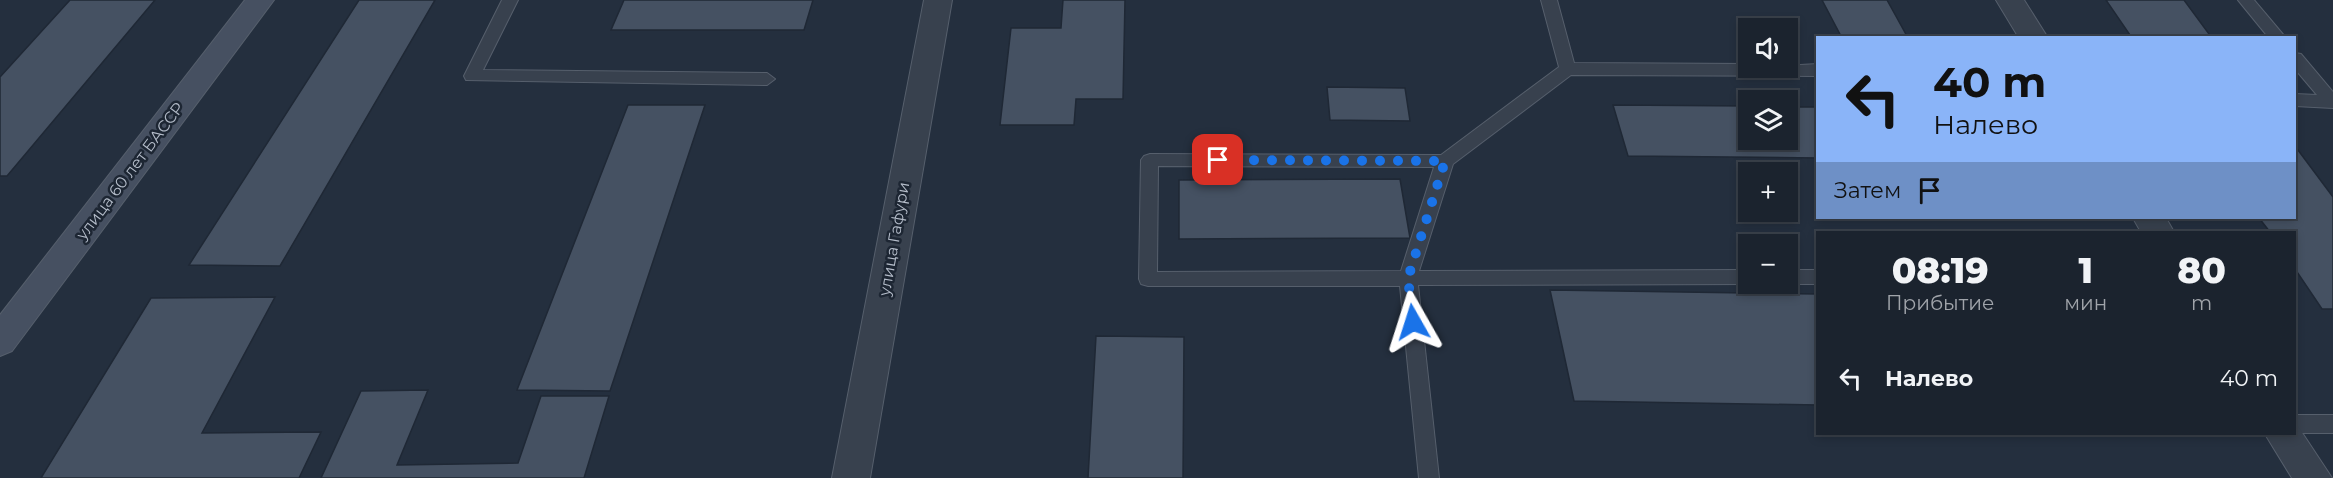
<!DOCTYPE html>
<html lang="ru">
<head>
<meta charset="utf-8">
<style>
  :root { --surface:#1b232e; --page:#242b36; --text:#f1f3f6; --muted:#a0a4aa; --line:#39404a }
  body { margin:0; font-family:Montserrat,sans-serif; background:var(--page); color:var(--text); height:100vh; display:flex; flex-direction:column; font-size:22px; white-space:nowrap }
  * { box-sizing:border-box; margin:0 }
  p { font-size:20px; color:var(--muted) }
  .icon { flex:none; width:33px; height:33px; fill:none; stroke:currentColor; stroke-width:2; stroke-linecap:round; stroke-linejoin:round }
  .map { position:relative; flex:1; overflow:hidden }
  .panel { position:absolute; left:1816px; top:231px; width:480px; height:204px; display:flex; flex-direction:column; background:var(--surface); border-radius:0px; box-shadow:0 3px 9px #0003,0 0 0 2px var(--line) }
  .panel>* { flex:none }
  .hud { position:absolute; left:1816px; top:36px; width:480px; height:183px; border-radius:0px; box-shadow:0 3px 9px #0003,0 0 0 2px var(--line); background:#8ab4f8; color:#111; overflow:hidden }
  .fabs { position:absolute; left:1738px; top:18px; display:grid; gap:12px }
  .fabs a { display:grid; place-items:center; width:60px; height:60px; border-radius:0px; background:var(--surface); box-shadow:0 3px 9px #0003,0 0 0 2px var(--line); font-size:30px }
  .pin { position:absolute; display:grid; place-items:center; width:51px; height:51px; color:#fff; margin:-26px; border-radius:12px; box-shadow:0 3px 9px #0006 }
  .me { position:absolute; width:66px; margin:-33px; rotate:354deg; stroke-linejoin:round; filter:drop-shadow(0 0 4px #0008) }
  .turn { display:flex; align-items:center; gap:21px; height:126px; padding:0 18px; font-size:27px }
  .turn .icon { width:78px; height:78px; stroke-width:2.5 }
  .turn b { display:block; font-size:42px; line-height:51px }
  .then { display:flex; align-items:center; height:57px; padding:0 18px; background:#0003; gap:12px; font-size:22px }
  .eta { display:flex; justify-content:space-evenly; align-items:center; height:102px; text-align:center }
  .eta b { font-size:36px; font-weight:800; line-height:42px }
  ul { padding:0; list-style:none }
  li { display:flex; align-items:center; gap:18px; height:90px; padding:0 18px }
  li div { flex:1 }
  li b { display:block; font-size:22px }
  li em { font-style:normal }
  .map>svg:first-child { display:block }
  .building { fill:#455162; stroke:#1f2835; stroke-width:1.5 }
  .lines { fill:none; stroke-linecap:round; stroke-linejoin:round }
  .service-casing { stroke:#565f6c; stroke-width:2 }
  .tertiary-casing { stroke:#565f6c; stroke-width:2 }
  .secondary-casing { stroke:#565f6c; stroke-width:2 }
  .service { fill:#38414e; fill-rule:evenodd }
  .tertiary { fill:#38414e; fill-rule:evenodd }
  .secondary { fill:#465061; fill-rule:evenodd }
  .route { stroke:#1a73e8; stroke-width:10; stroke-dasharray:0 18 }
  .labels { text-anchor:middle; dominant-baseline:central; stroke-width:5; stroke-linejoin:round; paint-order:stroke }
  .street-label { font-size:16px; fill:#b4bcc9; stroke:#1d2633 }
</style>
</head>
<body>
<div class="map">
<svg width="2333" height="478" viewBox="0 0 2333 478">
  <rect width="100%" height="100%" fill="#242f3e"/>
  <!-- building -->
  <g class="building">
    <path d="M70 0H155L7 176H0V77Z"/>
    <path d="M359 0H435L280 266 189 265Z"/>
    <path d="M624 0H813L804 30H611Z"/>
    <path d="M1063 0H1125L1123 99H1076L1074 125H1000L1011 28H1061Z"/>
    <path d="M1822 0H1887L1908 38H1842Z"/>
    <path d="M2106 0H2184L2212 38H2132Z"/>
    <path d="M1327 87 1405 88 1410 121 1330 120Z"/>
    <path d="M628 105H705L610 391 517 390Z"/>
    <path d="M1613 105 1749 106V140H1788V107H1818V158L1628 156Z"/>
    <path d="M2295 146 2333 197V309H2322L2295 269V232H2270L2259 218H2295Z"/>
    <path d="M1400 179 1410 238 1179 239V180Z"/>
    <path d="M1550 290 1818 294V405L1574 401Z"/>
    <path d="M275 297 202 433 321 432 299 478H41L151 298Z"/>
    <path d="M1096 336 1184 337 1183 478H1088Z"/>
    <path d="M428 390 397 465 518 463 541 396H609L584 478H321L361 391Z"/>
  </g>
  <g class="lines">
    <defs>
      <g id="service">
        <path d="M502 0H518L483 70 767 73 775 79 767 85 466 80 464 76Z"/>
        <path d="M1541 0H1557L1574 63 1749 64V68L1818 64V76L1571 75 1453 164 1419 271 1749 270V284H1752L1418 285 1439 478H1419L1400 286H1148L1141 284 1139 279 1141 160 1144 156 1150 154 1441 155 1559 67ZM1158 166 1434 167 1401 271 1157 272Z"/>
        <path d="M2238 0H2254L2286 38H2269Z"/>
        <path d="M2295 53 2301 54 2333 92V108L2295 106V94L2317 95 2295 69Z"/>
        <path d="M1788 270H1818V284H1785H1788Z"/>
        <rect x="2295" y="415" width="38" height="18"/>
      </g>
      <g id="tertiary">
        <path d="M924 0H952L870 478H832Z"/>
        <path d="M1996 0H2024L2048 38H2019Z"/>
        <path d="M2133 218H2166L2174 232H2141Z"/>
        <path d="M2295 422 2332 478H2292L2265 434H2295Z"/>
      </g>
      <path id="secondary" d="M245 0H274L12 351 0 356V315Z"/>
    </defs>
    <!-- service casing -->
    <use href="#service" class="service-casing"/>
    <!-- tertiary casing -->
    <use href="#tertiary" class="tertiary-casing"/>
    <!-- secondary casing -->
    <use href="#secondary" class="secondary-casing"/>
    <!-- service -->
    <use href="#service" class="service"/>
    <!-- tertiary -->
    <use href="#tertiary" class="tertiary"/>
    <!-- secondary -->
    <use href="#secondary" class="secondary"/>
  </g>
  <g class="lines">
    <!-- route -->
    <path class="route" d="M1218 160 1445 161 1408 278 1413 322"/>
  </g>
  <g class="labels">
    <!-- street labels -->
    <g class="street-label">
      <text transform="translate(130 171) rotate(-53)">улица 60 лет БАССР</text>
      <text transform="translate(894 239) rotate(-80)">улица Гафури</text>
    </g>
  </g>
</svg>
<div class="fabs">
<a><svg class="icon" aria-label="sound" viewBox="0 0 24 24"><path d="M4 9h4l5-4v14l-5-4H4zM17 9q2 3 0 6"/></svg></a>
<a><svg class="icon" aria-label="layers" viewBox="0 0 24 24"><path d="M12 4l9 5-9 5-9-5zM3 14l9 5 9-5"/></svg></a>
<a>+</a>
<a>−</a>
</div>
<div class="pin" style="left:1218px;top:160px;background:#d93025"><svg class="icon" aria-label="arrive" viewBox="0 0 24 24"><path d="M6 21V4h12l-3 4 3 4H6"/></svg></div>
<svg class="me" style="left:1413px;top:322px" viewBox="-20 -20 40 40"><path d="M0-17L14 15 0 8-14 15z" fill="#1a73e8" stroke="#fff" stroke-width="4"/></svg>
<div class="hud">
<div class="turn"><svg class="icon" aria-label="left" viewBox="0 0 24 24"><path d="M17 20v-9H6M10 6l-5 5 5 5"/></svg><div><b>40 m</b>Налево</div></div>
<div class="then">Затем<svg class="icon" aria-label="arrive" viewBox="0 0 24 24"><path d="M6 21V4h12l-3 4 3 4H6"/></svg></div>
</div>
<section class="panel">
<div class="eta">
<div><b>08:19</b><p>Прибытие</p></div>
<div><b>1</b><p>мин</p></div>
<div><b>80</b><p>m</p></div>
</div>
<ul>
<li><svg class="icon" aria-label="left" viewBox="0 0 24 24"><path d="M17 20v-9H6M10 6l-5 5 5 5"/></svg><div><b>Налево</b></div><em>40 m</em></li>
</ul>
</section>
</div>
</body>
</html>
